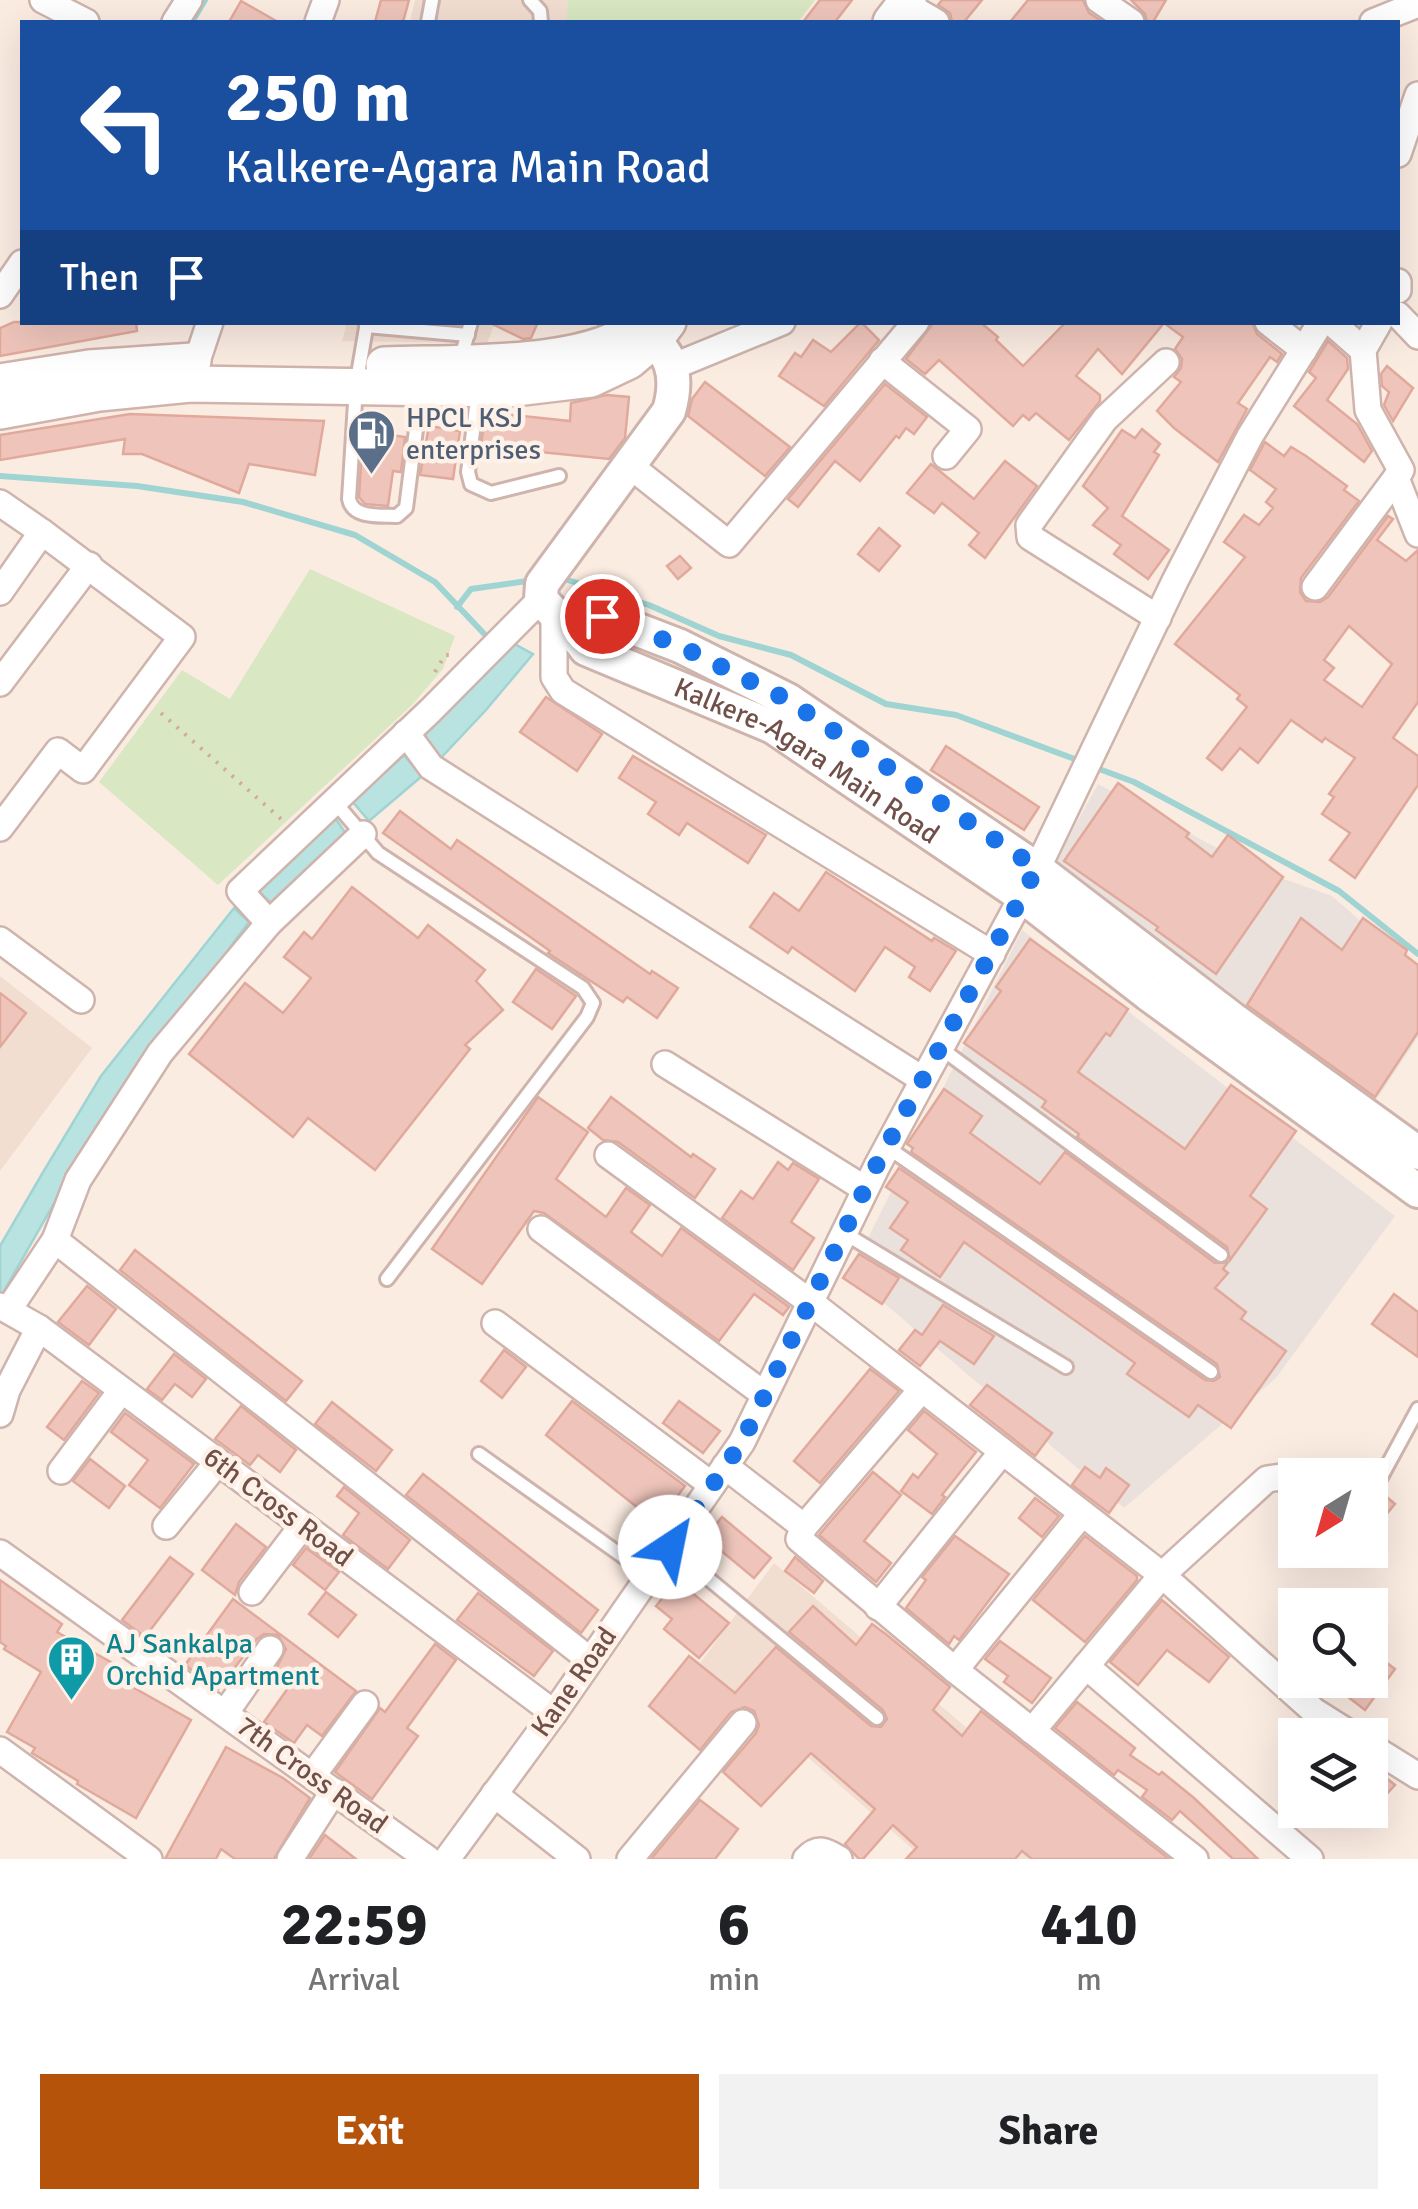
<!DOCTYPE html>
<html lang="en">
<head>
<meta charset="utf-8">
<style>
  :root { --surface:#fff; --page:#f2f2f2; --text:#202124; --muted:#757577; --accent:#b45309 }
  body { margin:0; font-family:Signika,sans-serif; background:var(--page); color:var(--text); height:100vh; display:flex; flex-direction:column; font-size:38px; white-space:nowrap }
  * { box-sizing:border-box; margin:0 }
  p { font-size:32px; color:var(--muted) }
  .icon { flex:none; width:55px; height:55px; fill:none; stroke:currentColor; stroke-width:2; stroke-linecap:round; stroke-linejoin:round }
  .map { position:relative; height:1859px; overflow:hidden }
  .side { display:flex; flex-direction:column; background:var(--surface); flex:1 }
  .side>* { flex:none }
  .hud { position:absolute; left:20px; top:20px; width:1380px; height:305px; border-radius:0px; box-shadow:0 10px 40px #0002; background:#1a4fa0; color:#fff; overflow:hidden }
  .needle { width:65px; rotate:217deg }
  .buttons { position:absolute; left:1278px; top:1458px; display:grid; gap:20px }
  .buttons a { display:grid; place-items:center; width:110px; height:110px; border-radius:0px; background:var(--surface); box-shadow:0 10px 40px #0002; font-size:50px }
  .pin { position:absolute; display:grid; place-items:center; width:85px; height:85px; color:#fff; margin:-42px; border:5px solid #fff; border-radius:50%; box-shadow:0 2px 10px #0007 }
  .me { position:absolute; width:110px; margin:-55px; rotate:34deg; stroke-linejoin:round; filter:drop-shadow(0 0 8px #0008) }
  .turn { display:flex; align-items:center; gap:35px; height:210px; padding:0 40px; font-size:45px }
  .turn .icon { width:130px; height:130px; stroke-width:2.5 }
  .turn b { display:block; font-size:70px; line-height:85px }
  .then { display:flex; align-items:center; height:95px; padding:0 40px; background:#0003; gap:20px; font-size:38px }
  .eta { display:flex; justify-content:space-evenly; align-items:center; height:170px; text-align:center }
  .eta b { font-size:60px; font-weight:800; line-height:70px }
  .action { display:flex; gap:20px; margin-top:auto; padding:20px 40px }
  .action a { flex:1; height:115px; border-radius:0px; background:var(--accent); color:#fff; font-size:40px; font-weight:800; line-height:115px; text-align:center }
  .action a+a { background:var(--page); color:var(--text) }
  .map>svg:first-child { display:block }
  .residential { fill:#f2ddd1 }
  .industrial { fill:#eae1dd }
  .green { fill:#d9e7c2 }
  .water { fill:#b8e3e1; stroke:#9fd4d2; stroke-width:2.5 }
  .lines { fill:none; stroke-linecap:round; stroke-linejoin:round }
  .stream { stroke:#9fd4d2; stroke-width:6 }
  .building { fill:#efc5bb; stroke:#e1a99c; stroke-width:2.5; fill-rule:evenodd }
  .service-casing { stroke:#ceb4ad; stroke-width:18 }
  .minor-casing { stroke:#ceb4ad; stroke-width:30 }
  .tertiary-casing { stroke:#ceb4ad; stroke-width:38 }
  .secondary-casing { stroke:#d0b3aa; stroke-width:40 }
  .path { stroke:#d3a99f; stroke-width:4; stroke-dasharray:2.5 8; stroke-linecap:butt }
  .service { stroke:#fff; stroke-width:12 }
  .minor { stroke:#fff; stroke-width:25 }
  .tertiary { stroke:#fff; stroke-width:32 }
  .secondary { stroke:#fff; stroke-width:35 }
  .route { stroke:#1a73e8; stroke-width:18; stroke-dasharray:0 32.4 }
  .labels { text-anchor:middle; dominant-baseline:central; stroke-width:9; stroke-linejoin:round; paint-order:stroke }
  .service-label { font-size:28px; fill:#4e5e75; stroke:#fef1e8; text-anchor:start }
  .street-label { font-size:28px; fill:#71504a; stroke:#fef1e8 }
  .culture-label { font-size:28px; fill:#0d838f; stroke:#fef1e8; text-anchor:start }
</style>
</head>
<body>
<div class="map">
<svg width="1418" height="1859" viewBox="0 0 1418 1859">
  <rect width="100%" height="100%" fill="#fbece2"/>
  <!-- residential -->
  <g class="residential">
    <path d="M415 0H568L566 22H410Z"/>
    <path d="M347 323H495L487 343 342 341Z"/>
    <path d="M0 976 92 1048 0 1171Z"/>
    <path d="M774 1563 1120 1859H924L700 1663Z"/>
  </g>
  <!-- industrial -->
  <g class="industrial">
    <path d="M1098 784 1256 869 1332 896 1418 971V1037L1376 1100 1054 864Z"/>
    <path d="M1022 930 1395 1216 1276 1378 1124 1508 850 1274Z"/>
  </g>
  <!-- green -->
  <g class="green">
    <path d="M568 0H815L798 22H566Z"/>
    <path d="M310 569 455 636 443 669 412 705 218 885 99 782 182 670 230 699Z"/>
  </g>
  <!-- water -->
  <g class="water">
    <path d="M507 640 533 654 486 710 438 761 420 740Z"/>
    <path d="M404 755 422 776 369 821 352 801Z"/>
    <path d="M333 815 349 838 274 906 254 887Z"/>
    <path d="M234 908 249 922 104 1116 0 1298V1246L42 1174 101 1076Z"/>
  </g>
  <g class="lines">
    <!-- stream -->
    <g class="stream">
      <path d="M192 22 205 0"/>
      <path d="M0 476 137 486 243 502 355 535 435 582 490 640"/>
      <path d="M561 578 649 605 719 636 791 655 886 704 956 715 1080 761"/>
      <path d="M457 607 471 589 534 580"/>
      <path d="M1091 766 1134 782 1339 891 1418 954"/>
    </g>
  </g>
  <!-- building -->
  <g class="building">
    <path d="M381 0H409L403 22H375Z"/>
    <path d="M820 0H852L835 22H803Z"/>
    <path d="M942 0H982L964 22H952L950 13 938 5Z"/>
    <path d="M1028 0H1083L1089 13 1103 22H1010Z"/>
    <path d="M1131 0H1166L1153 22H1147L1145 14Z"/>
    <path d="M241 1 278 22H229Z"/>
    <path d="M14 322H136L137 331 0 356V328Z"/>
    <path d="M488 322H538L531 338 523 339Z"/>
    <path d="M861 322 879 340 824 406 779 376 795 353 801 357 813 340 831 352Z"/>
    <path d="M934 322H980L998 337 996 340 1023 366 1066 322H1252L1257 334 1282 354 1277 362 1270 357 1238 403 1247 409 1218 462 1174 428 1157 411 1181 382 1174 377 1181 368 1182 359 1175 349 1183 337 1164 323 1122 374 1098 349 1076 376 1100 395V401L1069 440 1036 413 1029 420 1023 415 1013 426 939 360 925 374 906 359Z"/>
    <path d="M1328 341 1347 358 1348 369 1327 400 1357 424 1372 451 1364 462 1294 406 1316 378 1309 372Z"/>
    <path d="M1387 366 1413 388 1393 421 1384 405 1389 392 1382 386 1381 374Z"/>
    <path d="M705 382 790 447 765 476 688 416 692 399Z"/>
    <path d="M885 384 927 417 914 434 906 428 899 438 896 436 860 481 835 461 798 507 788 499Z"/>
    <path d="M607 395 629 397 625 438 609 459 481 446 485 412 570 421 571 403Z"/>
    <path d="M130 414 324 421 315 475 249 464 239 493 142 454H123L125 439 0 460V435Z"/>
    <path d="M429 426 460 431 453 479 420 475Z"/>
    <path d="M1142 429 1160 444 1154 452 1159 455 1122 516 1169 550 1148 579 1114 554 1121 545 1093 525 1108 508 1083 486 1122 430 1135 438Z"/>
    <path d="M363 431 405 437 401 472 393 471 388 506 365 504 359 497Z"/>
    <path d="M1265 442 1284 456 1291 447 1306 456 1347 486 1344 490 1359 501 1301 578 1300 592 1306 601 1320 602 1328 597 1388 516 1393 519 1377 540 1406 561 1418 550V702L1393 738 1418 756V785L1355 878 1330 860 1350 833 1322 814 1334 797 1329 794 1355 758 1325 738 1322 742 1291 720 1258 763 1240 748 1222 770 1207 758 1247 707 1237 699 1240 695 1175 644 1245 557 1224 542 1244 515 1259 525 1273 508 1266 502 1276 489 1250 470ZM1349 626 1392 664 1362 707 1324 680 1334 668 1324 660Z"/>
    <path d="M1005 461 1037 486 985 558 969 545 979 533 942 503 934 513 907 493 931 464 974 499Z"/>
    <path d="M879 528 900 546 879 571 858 554Z"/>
    <path d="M680 556 691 568 678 579 667 566Z"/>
    <path d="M546 697 602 734 577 771 520 732Z"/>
    <path d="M946 746 1039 807 1024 830 931 770Z"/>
    <path d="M633 756 766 835 748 863 687 823 679 835 648 814 656 802 619 778Z"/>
    <path d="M1118 783 1189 833 1186 837 1212 857 1228 835 1283 877 1216 974 1156 930 1158 927 1064 861Z"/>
    <path d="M400 811 451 849 457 840 650 974 652 971 678 988 657 1018 627 997 623 1002 548 953 550 951 383 833Z"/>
    <path d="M826 872 932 941 934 938 956 951 930 991 909 977 915 967 885 947 855 991 792 947 788 953 750 927 774 893 799 911Z"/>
    <path d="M352 887 418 938 428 925 485 970 476 981 503 1010 465 1045 470 1049 375 1170 308 1118 293 1137 189 1054 245 983 283 1013 311 978 284 957 304 932 312 939Z"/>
    <path d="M1301 918 1342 950 1363 918 1407 950 1405 955 1418 965V1032L1375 1097 1247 1005Z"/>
    <path d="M1030 939 1128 1009 1110 1036 1106 1033 1078 1072 1185 1149 1231 1085 1296 1131 1250 1196 1267 1209 1230 1260 1227 1247 1077 1137 1079 1134 1042 1107 1046 1101 964 1043 1001 991 996 987Z"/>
    <path d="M536 969 576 996 552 1029 513 1002Z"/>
    <path d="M0 993 26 1013 0 1047Z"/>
    <path d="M944 1089 982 1116 970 1133 1040 1184 1065 1152 1215 1263 1228 1262 1223 1269 1228 1273 1215 1288 1246 1312 1241 1319 1286 1351 1231 1428 1198 1405 1189 1417 1127 1374 1135 1363 964 1242 940 1277 901 1250 908 1240 890 1228 908 1202 886 1187 899 1168 1205 1380 1214 1381 1220 1377 1217 1364 911 1152 913 1148 907 1144Z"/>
    <path d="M538 1097 588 1132 556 1179 606 1217 626 1188 650 1205 631 1232 662 1256 681 1228 789 1307 783 1315 754 1294 719 1341 544 1213 534 1211 482 1284 432 1249Z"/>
    <path d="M611 1097 691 1157 693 1154 715 1169 695 1198 618 1142 603 1140 588 1128Z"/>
    <path d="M778 1162 788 1170 793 1163 819 1179 791 1222 814 1238 793 1270 722 1218 741 1191 753 1199Z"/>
    <path d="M135 1250 302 1381 286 1401 120 1270Z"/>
    <path d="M859 1254 899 1278 882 1304 843 1278Z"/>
    <path d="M87 1286 116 1309 89 1345 58 1322Z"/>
    <path d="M1394 1294 1418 1312V1357L1372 1324Z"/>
    <path d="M943 1305 994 1336 974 1364 940 1341 920 1366 899 1350 915 1330 922 1335Z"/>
    <path d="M504 1350 526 1367 502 1398 481 1381Z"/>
    <path d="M174 1354 206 1379 192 1397 175 1384 162 1400 147 1389Z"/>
    <path d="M870 1369 899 1391 820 1483 794 1461Z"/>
    <path d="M82 1381 99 1393 64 1440 47 1427Z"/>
    <path d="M987 1385 1052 1433 1035 1456 970 1405Z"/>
    <path d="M572 1401 685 1486 657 1523 546 1435Z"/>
    <path d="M679 1401 720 1431 703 1453 663 1423Z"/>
    <path d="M332 1402 392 1450 376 1471 315 1424Z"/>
    <path d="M241 1406 296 1450 280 1472 258 1455 250 1465 215 1439Z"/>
    <path d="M924 1411 976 1452 942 1495 945 1497 932 1514 901 1491 913 1474 918 1478 937 1454 908 1430Z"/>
    <path d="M125 1413 194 1464 160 1508 129 1485 148 1460 111 1432Z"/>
    <path d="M90 1459 125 1486 109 1508 73 1481Z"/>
    <path d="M1085 1467 1100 1478 1106 1468 1129 1485 1109 1513 1072 1485Z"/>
    <path d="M873 1472 901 1495 864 1541 891 1563 876 1582 819 1535Z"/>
    <path d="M423 1474 598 1610 581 1633 406 1495Z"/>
    <path d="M1370 1483 1395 1504 1370 1534Z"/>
    <path d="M344 1487 410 1540 388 1569 343 1535 359 1513 337 1496Z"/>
    <path d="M1035 1498 1059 1516 1042 1537 1019 1518Z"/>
    <path d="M722 1517 771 1558 754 1578 719 1549 711 1559 697 1547Z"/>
    <path d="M236 1524 266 1547 239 1582 235 1595 202 1570Z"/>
    <path d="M955 1536 1009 1574 959 1640 954 1636 949 1644 906 1608 926 1580 922 1577Z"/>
    <path d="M1085 1536 1137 1576V1580L1085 1642 1033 1600Z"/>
    <path d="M306 1548 339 1572 325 1590 293 1565Z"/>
    <path d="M170 1557 193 1574 145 1637 122 1620Z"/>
    <path d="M795 1557 823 1581 814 1593 785 1571Z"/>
    <path d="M680 1577 694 1589 691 1592 729 1623 699 1658 664 1629 672 1619 656 1606Z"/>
    <path d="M0 1580 62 1624 57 1632 134 1675 129 1685 191 1720 136 1818 77 1784 78 1781 32 1753 35 1748 7 1732 41 1672 4 1649 6 1646 0 1642Z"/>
    <path d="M326 1592 356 1615 338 1637 309 1614Z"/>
    <path d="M478 1593 553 1651 534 1676 457 1620Z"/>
    <path d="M233 1599 356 1691 322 1736 307 1725 294 1743 264 1722 293 1681 276 1669 286 1649 278 1635 264 1634 257 1639 218 1689 185 1665Z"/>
    <path d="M1162 1600 1229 1657 1209 1682 1167 1650 1138 1685 1110 1662Z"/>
    <path d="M813 1606 856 1645 872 1624 887 1635 950 1687 933 1710 962 1736 981 1711 1169 1859H1032L1022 1851 1015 1859H906L917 1847 893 1825 863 1859H859L845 1844 875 1809 811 1753 761 1806 723 1772 756 1733 759 1725 754 1711 745 1707 731 1712 700 1750 649 1706 689 1656 735 1693 776 1647 871 1726 881 1727 887 1719 883 1710 789 1632Z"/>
    <path d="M1000 1641 1051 1678 1032 1703 1004 1682 1008 1676 985 1659Z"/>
    <path d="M435 1644 456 1660 407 1728 418 1736 372 1799 335 1772 380 1708 385 1712Z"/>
    <path d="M1370 1650 1395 1669 1365 1710 1326 1680H1370Z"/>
    <path d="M1077 1702 1135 1748 1130 1755 1159 1775 1162 1772 1194 1798 1258 1859H1233L1180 1811 1172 1820 1142 1797 1147 1790 1118 1770 1114 1775 1055 1728Z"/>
    <path d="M226 1747 283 1778 310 1798 274 1859H235L221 1849 216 1859H165Z"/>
    <path d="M1370 1765 1395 1785 1370 1812Z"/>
    <path d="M700 1800 738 1829 715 1859H651Z"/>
    <path d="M325 1835 356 1859H309Z"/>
  </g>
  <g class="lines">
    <defs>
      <g id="service">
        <path d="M530 0 540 11 541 22"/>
        <path d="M428 22 432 0"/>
        <path d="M367 322 356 386 349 499C353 519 380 515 397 516L406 508 421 390"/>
        <path d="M366 326 468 335"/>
        <path d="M460 361 471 322"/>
        <path d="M478 391 468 472 471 484 491 493 559 476"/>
        <path d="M334 801 378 853 583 988 593 1003 587 1017 387 1279"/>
        <path d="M939 1047 1221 1255"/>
        <path d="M887 1147 1211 1372"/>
        <path d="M844 1233 1066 1367"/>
        <path d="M479 1454 649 1575"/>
        <path d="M1380 1479 1418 1409"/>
        <path d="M670 1547 877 1718"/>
      </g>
      <g id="minor">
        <path d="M43 0 86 22"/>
        <path d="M1099 0 1131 22"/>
        <path d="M905 4 936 22"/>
        <path d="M175 22 189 0"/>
        <path d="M318 22 326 0"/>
        <path d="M1373 22 1418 4"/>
        <path d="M1398 154 1418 95"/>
        <path d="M1398 282V290"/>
        <path d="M0 295 22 263"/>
        <path d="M1398 315 1418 336"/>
        <path d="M1268 322 1304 350"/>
        <path d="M1331 322 1363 350"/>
        <path d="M1379 322 1363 350 1368 410 1401 470 1396 478 1418 534"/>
        <path d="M882 361 968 429 946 456"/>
        <path d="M672 367 782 322"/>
        <path d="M191 379 210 322"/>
        <path d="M629 465 729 544 916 322"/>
        <path d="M0 503 42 532"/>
        <path d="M1315 587 1396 478"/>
        <path d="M0 592 42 532 182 637 83 770 58 751 0 828"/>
        <path d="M554 614V677L563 691 992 954"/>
        <path d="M1158 618 1030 537 1029 525 1105 419 1166 362"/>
        <path d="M0 683 89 565"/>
        <path d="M406 733 431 767 922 1079"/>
        <path d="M269 923 240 891 430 711 541 599"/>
        <path d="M0 940 81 1000"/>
        <path d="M665 1064 865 1189"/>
        <path d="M608 1155 810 1302 1162 1575 1314 1711 1352 1735"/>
        <path d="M541 1229 765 1395"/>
        <path d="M55 1240 590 1660"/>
        <path d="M0 1306 39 1328 554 1713"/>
        <path d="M9 1309 55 1240 78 1180 160 1053 269 923 363 834"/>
        <path d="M495 1323 712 1485"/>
        <path d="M922 1389 804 1527 799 1539 955 1670 1195 1859"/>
        <path d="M0 1414 7 1390 39 1328"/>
        <path d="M725 1466 804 1527"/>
        <path d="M61 1471 121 1391"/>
        <path d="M166 1526 218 1462"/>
        <path d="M0 1553 428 1859"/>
        <path d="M252 1592 303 1525"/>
        <path d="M878 1607 1002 1452"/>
        <path d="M1086 1666 1310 1859"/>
        <path d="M955 1670 1081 1515"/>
        <path d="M226 1712 270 1649"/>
        <path d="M1032 1731 1162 1575 1267 1479 1281 1477 1295 1484"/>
        <path d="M1370 1746 1418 1776"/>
        <path d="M0 1750 149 1859"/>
        <path d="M313 1775 365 1704"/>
        <path d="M494 1794 577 1859"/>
        <path d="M290 1859 334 1791"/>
        <path d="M447 1859 554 1713 742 1442 877 1166 1037 869 1175 581 1250 436 1321 322"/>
        <path d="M630 1859 743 1723"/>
        <path d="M806 1859C818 1846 826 1851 839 1859"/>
      </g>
      <g id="tertiary">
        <path id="s1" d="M639 327C671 351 680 373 669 411L542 584 541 599C556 617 573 630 586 649L773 727 1021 895 1148 994 1418 1191"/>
        <path d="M570 626 602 616 680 646 788 700 1037 869 1234 1020 1418 1153"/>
      </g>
      <g id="secondary">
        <path d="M891 22 908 0"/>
        <path d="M384 365C451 362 594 370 642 322"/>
        <path d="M0 382 89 368 193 361"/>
        <path d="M0 411 99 393 190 384 507 389 591 379 629 361 655 339 668 322"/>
      </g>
    </defs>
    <!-- service casing -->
    <use href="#service" class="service-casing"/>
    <!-- minor casing -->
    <use href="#minor" class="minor-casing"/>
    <!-- tertiary casing -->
    <use href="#tertiary" class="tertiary-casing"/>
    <!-- secondary casing -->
    <use href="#secondary" class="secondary-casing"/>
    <!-- path -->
    <g class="path">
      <path d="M435 672 445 655H451"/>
      <path d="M161 713 281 819 284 816"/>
    </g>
    <!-- service -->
    <use href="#service" class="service"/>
    <!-- minor -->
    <use href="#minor" class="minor"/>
    <!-- tertiary -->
    <use href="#tertiary" class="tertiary"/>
    <!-- secondary -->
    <use href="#secondary" class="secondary"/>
  </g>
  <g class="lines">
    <!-- route -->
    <path class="route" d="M602 616 680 646 788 700 1037 868 876 1166 742 1442 670 1547"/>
  </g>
  <!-- icons -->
  <defs>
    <symbol id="fuel-pin" viewBox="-11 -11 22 30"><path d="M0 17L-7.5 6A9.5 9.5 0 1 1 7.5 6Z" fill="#5c6f8a" stroke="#fef1e8"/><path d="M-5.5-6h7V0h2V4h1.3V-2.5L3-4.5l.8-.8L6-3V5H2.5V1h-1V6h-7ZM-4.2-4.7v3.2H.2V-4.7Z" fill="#fff"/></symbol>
    <symbol id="building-pin" viewBox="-11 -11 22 30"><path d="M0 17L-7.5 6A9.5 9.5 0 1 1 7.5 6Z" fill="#0f9aa8" stroke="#fef1e8"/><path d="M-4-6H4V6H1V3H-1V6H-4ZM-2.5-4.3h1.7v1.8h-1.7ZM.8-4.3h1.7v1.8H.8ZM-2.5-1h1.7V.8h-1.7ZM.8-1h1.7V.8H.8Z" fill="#fff"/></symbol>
  </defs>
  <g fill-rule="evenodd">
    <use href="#fuel-pin" x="344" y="406" width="55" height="75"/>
    <use href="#building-pin" x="44" y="1632" width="55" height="75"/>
  </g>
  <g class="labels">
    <!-- service labels -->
    <g class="service-label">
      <text x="406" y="418">HPCL KSJ<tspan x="406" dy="32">enterprises</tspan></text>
    </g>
    <!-- street labels -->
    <g class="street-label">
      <text stroke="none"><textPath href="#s1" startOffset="642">Kalkere-Agara Main Road</textPath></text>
      <text transform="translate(278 1507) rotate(37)">6th Cross Road</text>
      <text transform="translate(574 1682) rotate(-55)">Kane Road</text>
      <text transform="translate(312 1775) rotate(36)">7th Cross Road</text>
    </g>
    <!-- culture labels -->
    <g class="culture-label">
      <text x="106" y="1644">AJ Sankalpa<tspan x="106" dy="32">Orchid Apartment</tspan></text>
    </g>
  </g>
</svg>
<div class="buttons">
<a><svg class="needle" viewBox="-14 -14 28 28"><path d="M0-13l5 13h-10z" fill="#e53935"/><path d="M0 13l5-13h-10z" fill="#757577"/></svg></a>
<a><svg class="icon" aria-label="search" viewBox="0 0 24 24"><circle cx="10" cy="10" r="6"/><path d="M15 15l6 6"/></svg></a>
<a><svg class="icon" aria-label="layers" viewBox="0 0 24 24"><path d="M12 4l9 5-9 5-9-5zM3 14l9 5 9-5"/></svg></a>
</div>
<div class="pin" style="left:602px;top:616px;background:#d93025"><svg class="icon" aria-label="arrive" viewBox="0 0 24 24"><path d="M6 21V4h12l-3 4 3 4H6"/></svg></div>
<svg class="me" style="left:670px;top:1547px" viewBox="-20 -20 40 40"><circle r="19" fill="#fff"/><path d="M0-13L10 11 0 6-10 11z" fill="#1a73e8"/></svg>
<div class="hud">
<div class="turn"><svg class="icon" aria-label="left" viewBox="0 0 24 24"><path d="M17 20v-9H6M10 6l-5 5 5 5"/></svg><div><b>250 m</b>Kalkere-Agara Main Road</div></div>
<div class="then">Then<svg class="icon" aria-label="arrive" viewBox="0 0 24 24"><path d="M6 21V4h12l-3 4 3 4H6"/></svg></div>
</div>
</div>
<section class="side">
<div class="eta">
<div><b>22:59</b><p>Arrival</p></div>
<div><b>6</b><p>min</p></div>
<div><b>410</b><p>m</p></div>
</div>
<div class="action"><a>Exit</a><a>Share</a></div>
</section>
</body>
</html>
